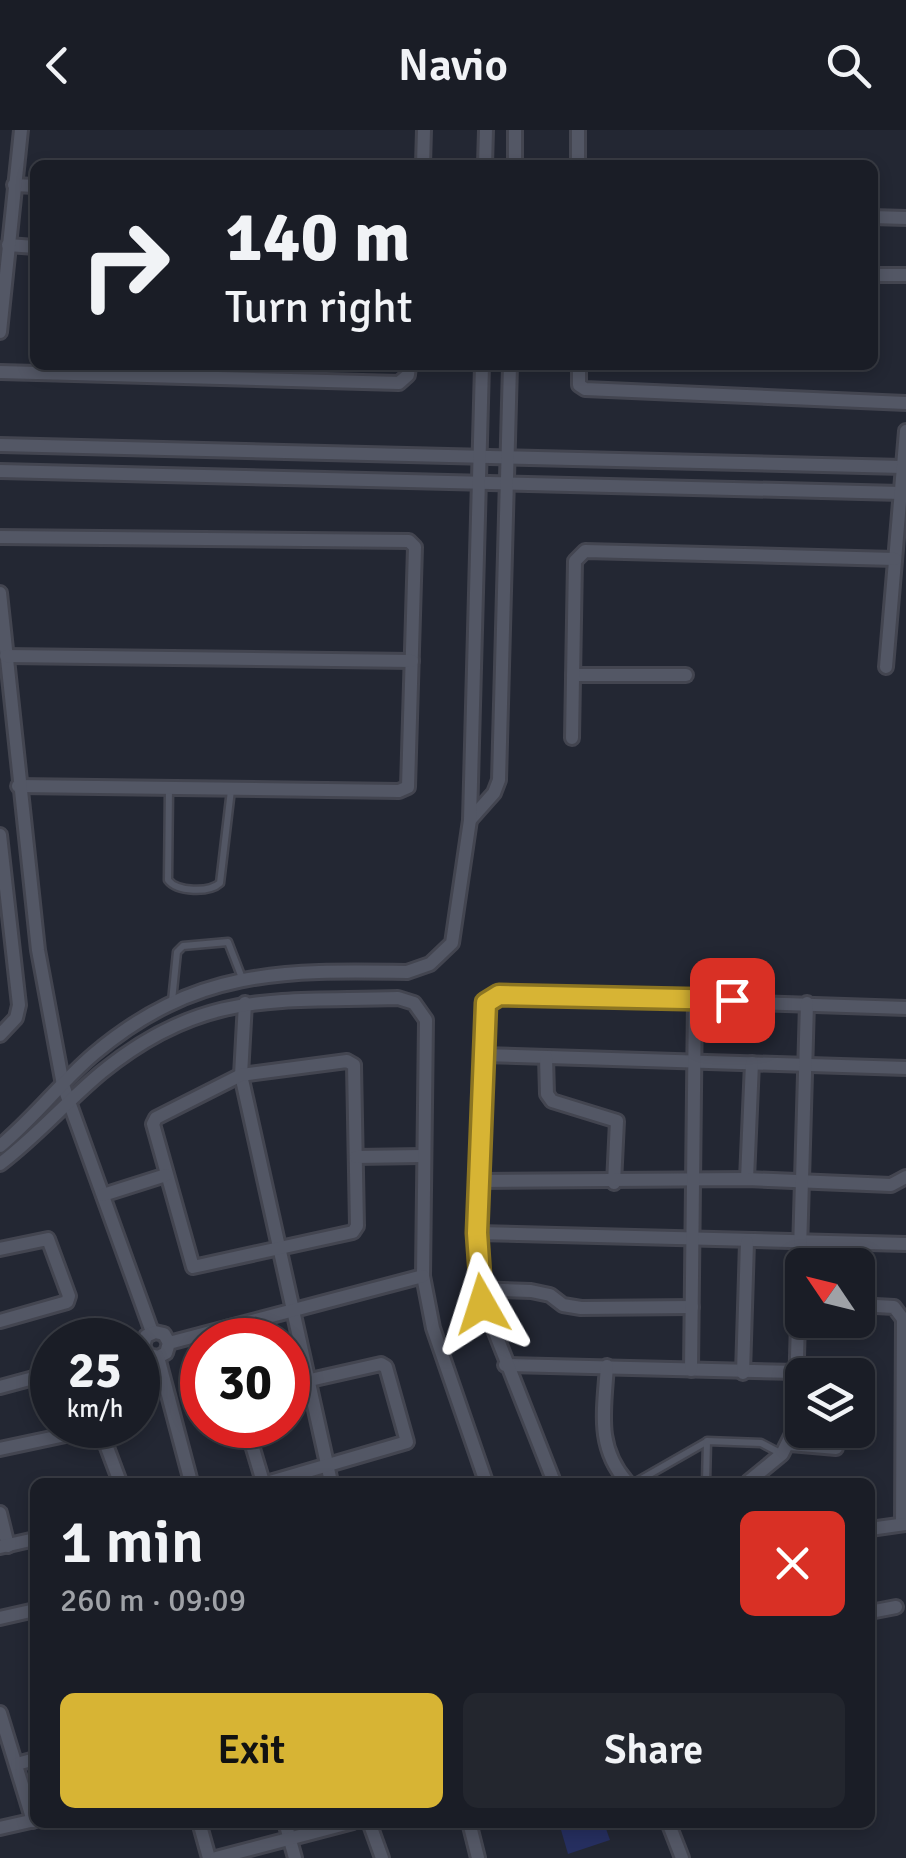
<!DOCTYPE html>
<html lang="en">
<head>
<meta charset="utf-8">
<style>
  :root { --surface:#1a1d26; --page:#23262e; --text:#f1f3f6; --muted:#9fa2a7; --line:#383b43; --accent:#d7b434 }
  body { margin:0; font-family:Signika,sans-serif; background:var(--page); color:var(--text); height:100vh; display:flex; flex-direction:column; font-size:38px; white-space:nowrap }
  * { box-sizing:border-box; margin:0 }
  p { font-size:32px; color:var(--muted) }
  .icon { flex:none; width:55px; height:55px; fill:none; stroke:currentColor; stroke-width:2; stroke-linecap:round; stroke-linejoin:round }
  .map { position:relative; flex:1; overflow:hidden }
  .panel { position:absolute; left:30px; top:1348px; width:845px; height:350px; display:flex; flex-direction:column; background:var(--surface); border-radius:15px; box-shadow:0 5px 15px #0003,0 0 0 2px var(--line) }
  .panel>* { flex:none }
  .top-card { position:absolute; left:30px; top:30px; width:848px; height:210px; border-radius:15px; box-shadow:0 5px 15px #0003,0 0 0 2px var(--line); background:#1a1d26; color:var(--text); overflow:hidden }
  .needle { width:65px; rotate:305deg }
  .buttons { position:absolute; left:785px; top:1118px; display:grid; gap:20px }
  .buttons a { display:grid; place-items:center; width:90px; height:90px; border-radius:15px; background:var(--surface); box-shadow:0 5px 15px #0003,0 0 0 2px var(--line); font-size:50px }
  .speed { position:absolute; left:30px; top:1188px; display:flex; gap:20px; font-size:50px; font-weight:700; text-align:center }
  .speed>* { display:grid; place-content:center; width:130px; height:130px; border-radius:50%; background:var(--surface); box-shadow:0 5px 15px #0003,0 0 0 2px var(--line); line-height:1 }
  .speed small { font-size:25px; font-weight:400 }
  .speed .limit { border:15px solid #d22; background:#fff; color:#111 }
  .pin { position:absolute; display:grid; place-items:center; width:85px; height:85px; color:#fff; margin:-42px; border-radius:20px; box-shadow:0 5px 15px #0006 }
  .me { position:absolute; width:110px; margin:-55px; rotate:354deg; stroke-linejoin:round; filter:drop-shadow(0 0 8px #0008) }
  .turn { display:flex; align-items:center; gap:35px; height:210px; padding:0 30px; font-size:45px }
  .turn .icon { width:130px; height:130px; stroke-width:2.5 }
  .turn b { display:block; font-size:70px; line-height:85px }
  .round { display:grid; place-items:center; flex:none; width:105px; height:105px; border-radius:15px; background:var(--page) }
  .head { display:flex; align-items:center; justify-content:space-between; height:170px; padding:0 30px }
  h1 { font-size:60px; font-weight:600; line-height:75px }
  .primary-button { display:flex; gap:20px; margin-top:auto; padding:20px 30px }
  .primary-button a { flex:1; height:115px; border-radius:15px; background:var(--accent); color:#111; font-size:40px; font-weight:600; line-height:115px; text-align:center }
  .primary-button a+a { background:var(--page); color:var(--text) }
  header { display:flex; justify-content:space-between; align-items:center; height:130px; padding:0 30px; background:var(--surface); font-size:45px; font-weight:600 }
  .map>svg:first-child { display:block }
  .green { fill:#262f60 }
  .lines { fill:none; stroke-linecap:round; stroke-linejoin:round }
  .lane-casing { stroke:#434550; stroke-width:11 }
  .street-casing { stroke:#434550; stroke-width:18 }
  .lane { stroke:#535765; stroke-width:6 }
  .street { stroke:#535765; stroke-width:12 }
  .route-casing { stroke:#8c7522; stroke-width:25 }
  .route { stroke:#d7b434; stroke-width:18 }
</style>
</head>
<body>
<header><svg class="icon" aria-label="back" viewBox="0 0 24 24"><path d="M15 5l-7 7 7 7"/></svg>Navio<svg class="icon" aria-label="search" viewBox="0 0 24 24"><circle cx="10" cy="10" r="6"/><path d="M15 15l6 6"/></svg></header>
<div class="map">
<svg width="906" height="1728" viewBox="0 0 906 1728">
  <rect width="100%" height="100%" fill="#232733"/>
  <!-- green -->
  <path class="green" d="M559 1693H604L610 1710 568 1724Z"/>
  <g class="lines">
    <defs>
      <g id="lane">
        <path d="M169 659 168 750C177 762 209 763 220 753L231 660"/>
        <path d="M172 871 177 822 183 816 228 812 242 848"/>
        <path d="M636 1352 706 1312"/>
        <path d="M706 1352 707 1311 761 1313 782 1324"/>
      </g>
      <g id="street">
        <path d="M423 35 424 0"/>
        <path d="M485 35 486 0"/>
        <path d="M515 35V0"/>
        <path d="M578 35V0"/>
        <path d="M14 55 35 56"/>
        <path d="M872 87 906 88"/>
        <path d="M8 115 35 117"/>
        <path d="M872 145H906"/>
        <path d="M0 202 21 0"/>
        <path d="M579 235V255L585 259 906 273"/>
        <path d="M0 242 399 253 408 245 409 235"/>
        <path d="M0 315 903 337"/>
        <path d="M0 341 901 363"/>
        <path d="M0 407 409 411 415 417 408 657 399 661 18 656"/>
        <path d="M0 463 38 820 63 955 152 1202"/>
        <path d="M6 526 412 531"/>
        <path d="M886 537 906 301"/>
        <path d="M573 545H686"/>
        <path d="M572 608 575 431 585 421 895 429"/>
        <path d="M470 690 494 663 499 650 510 235"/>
        <path d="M0 705 19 875 16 888 0 905"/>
        <path d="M245 873 241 945 331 1352"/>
        <path d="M482 925 906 938"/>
        <path d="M546 927 547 964 552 971 617 991 614 1053"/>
        <path d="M347 931 354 935 357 1096 353 1102 193 1137 153 994 156 988 241 945Z"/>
        <path d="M0 1016C34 988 61 952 94 924 195 839 281 840 407 842L430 834 452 813 470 690 482 235"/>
        <path d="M356 1027 422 1026"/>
        <path d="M0 1034C37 1006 67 971 102 942 204 859 276 872 398 868L414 873 426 890 423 1146 433 1198 486 1352"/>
        <path d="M747 1049 752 933"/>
        <path d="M479 1051 747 1049 891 1055 906 1047"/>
        <path d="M103 1065 166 1045"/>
        <path d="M477 1103 906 1114"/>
        <path d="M0 1119 48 1109 69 1166 67 1172 0 1191"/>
        <path d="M478 1159 531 1161 550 1165 563 1175 581 1178 692 1177"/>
        <path d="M858 1175 894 1177 903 1189 902 1394"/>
        <path d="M169 1213 164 1204 155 1202 146 1206 143 1216 148 1225 158 1227 166 1223 169 1213 423 1146"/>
        <path d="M158 1227 191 1352"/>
        <path d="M505 1235 798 1242"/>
        <path d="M607 1236C604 1281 596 1317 627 1352"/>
        <path d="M691 1240 695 869"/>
        <path d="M743 1243 747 1112"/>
        <path d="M0 1257 52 1243"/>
        <path d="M246 1295 263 1352"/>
        <path d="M790 1314 836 1318"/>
        <path d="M0 1319 89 1300 102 1304 120 1352"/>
        <path d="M270 1352 407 1312 386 1237 381 1234 288 1255"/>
        <path d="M554 1352 478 1159 487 873 499 865H517L906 878"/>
        <path d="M748 1352 782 1324 795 1298 807 873"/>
        <path d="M0 1383 8 1416"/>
        <path d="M870 1399 906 1394"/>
        <path d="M0 1417 35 1409"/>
        <path d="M870 1482 896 1477"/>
        <path d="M0 1488 35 1480"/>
        <path d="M0 1583 33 1691"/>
        <path d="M17 1634 35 1629"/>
        <path d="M199 1692 209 1728"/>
        <path d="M285 1692 295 1728"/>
        <path d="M369 1692 382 1728"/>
        <path d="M469 1692 478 1728"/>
        <path d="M668 1692 682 1728"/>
        <path d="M0 1698 35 1690"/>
        <path d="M216 1728 353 1692"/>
      </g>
    </defs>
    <!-- lane casing -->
    <use href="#lane" class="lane-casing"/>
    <!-- street casing -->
    <use href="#street" class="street-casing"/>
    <!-- lane -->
    <use href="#lane" class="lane"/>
    <!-- street -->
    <use href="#street" class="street"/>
  </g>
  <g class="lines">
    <defs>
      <path id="route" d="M482 1174 477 1103 486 873 499 865 732 870"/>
    </defs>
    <!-- route casing -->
    <use href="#route" class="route-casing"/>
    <!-- route -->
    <use href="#route" class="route"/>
  </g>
</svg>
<div class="buttons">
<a><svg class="needle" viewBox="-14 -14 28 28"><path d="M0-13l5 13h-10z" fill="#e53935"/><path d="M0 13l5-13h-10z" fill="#9fa2a7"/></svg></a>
<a><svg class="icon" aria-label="layers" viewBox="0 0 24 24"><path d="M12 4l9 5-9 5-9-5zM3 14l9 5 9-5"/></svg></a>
</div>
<div class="speed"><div>25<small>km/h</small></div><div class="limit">30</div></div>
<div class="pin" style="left:732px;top:870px;background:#d93025"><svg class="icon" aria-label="arrive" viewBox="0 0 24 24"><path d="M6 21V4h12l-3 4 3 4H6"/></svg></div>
<svg class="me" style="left:482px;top:1174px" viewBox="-20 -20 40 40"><path d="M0-17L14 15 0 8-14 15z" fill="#d7b434" stroke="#fff" stroke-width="4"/></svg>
<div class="top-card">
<div class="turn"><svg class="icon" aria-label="right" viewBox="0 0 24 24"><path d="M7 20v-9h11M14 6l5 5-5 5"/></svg><div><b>140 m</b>Turn right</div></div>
</div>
<section class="panel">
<div class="head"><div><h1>1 min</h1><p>260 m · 09:09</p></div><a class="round" style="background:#d93025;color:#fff"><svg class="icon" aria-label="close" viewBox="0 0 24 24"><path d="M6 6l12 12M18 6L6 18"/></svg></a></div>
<div class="primary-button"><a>Exit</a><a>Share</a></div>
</section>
</div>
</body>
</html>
